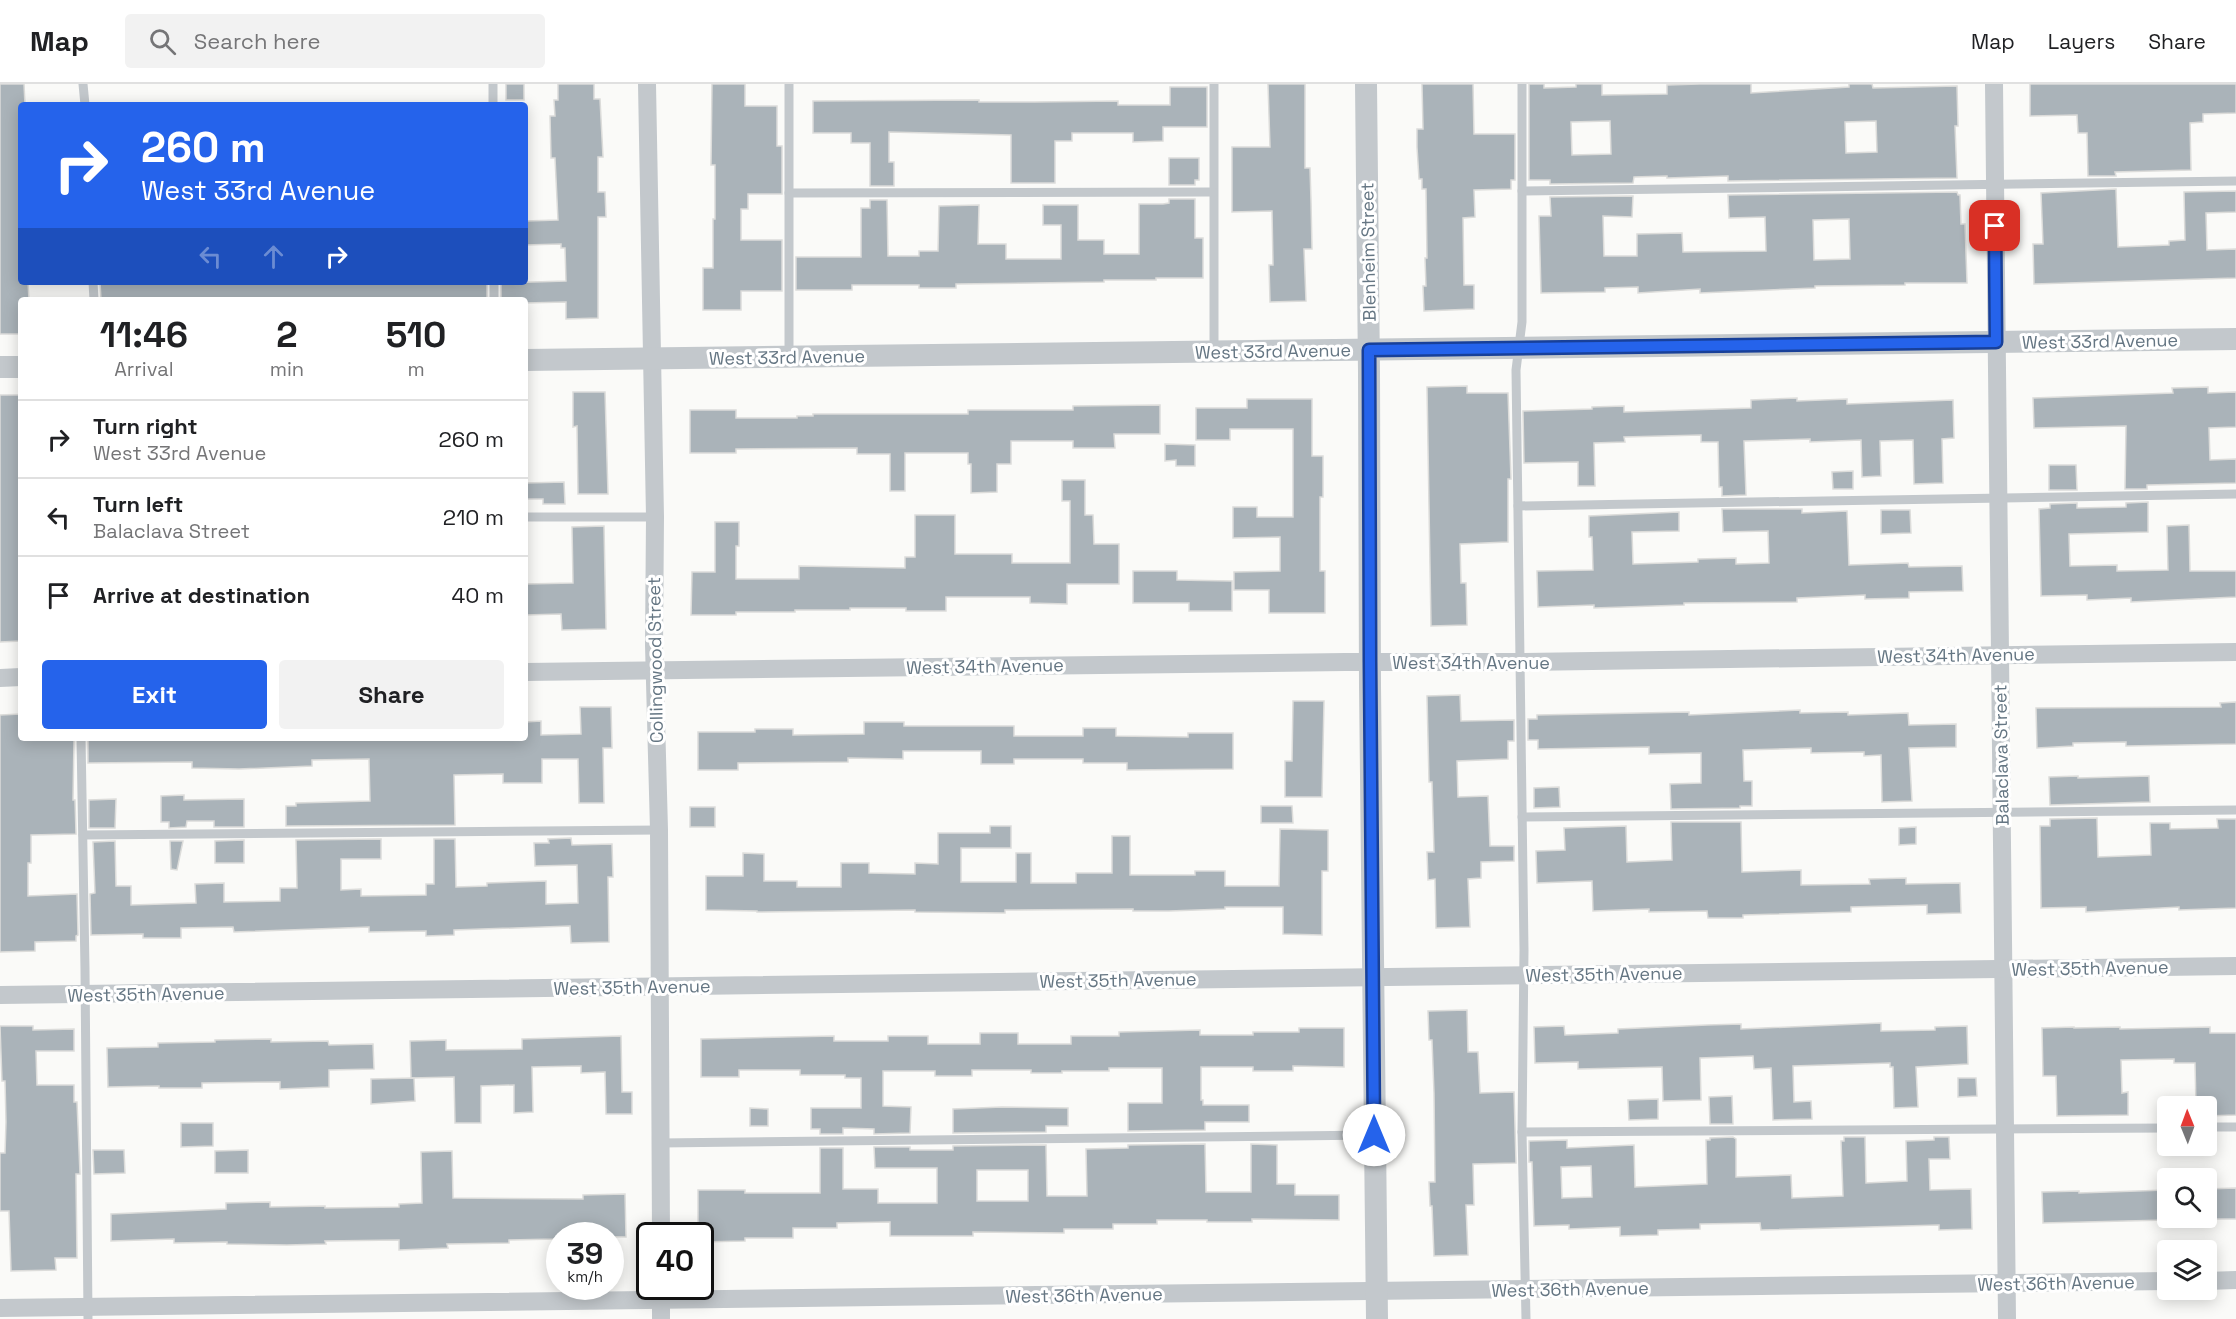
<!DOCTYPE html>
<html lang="en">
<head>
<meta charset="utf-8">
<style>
  :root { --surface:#fff; --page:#f2f2f2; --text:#202124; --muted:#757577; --line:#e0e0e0; --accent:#2563eb }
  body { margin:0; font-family:"Space Grotesk",sans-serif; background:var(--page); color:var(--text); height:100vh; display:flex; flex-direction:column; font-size:22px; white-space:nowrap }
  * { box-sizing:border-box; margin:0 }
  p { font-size:20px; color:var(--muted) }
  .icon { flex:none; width:33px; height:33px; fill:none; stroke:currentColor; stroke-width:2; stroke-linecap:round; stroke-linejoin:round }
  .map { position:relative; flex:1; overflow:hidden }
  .panel { position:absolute; left:18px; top:213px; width:510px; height:444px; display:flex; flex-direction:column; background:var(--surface); border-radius:6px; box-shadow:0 3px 15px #0003 }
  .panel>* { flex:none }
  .top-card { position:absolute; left:18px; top:18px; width:510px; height:183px; border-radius:6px; box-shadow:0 3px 15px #0003; background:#2563eb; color:#fff; overflow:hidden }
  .needle { width:39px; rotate:359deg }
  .buttons { position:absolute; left:2157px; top:1012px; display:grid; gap:12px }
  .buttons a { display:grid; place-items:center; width:60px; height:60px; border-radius:6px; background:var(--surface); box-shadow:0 3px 15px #0003; font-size:30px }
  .speed { position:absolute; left:546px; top:1138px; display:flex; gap:12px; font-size:30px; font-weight:700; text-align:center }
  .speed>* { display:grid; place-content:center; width:78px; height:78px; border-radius:50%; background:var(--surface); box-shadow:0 3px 15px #0003; line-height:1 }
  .speed small { font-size:15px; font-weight:400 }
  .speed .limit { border:3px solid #111; border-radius:9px; background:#fff; color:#111 }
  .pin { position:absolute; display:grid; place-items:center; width:51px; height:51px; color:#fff; margin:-26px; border-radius:12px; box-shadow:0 3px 9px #0006 }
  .me { position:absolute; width:66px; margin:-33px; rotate:0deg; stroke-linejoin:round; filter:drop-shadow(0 0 4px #0008) }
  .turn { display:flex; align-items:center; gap:21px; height:126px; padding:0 24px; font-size:27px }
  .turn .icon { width:78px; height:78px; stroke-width:2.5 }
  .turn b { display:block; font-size:42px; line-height:51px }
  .lanes { display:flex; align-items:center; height:57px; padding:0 24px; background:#0003; justify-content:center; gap:30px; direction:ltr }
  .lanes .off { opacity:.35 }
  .eta { display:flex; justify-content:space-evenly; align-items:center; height:102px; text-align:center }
  .eta b { font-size:36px; font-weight:700; line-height:42px }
  .action { display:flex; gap:12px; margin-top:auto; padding:12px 24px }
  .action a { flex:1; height:69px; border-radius:6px; background:var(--accent); color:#fff; font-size:24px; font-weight:700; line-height:69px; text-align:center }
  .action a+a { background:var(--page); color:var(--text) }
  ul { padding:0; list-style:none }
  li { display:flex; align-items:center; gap:18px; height:78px; padding:0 24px; border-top:2px solid var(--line) }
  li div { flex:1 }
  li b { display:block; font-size:22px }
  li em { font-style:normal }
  header { display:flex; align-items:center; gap:36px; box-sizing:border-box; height:84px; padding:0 30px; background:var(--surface); border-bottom:2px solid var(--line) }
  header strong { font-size:28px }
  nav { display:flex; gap:33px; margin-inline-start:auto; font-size:21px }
  .search { width:420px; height:54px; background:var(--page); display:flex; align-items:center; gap:15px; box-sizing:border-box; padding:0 21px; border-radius:6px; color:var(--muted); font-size:22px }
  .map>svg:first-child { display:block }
  .building { fill:#aab3b9; stroke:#dcdcda; stroke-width:1.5; fill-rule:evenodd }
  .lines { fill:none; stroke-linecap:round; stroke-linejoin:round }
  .service { stroke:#c3c8cc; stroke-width:9 }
  .minor { stroke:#c3c8cc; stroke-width:18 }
  .tertiary { stroke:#c3c8cc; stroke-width:22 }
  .route-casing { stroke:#184099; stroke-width:15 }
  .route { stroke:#2563eb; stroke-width:10 }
  .labels { text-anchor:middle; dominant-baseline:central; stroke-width:6; stroke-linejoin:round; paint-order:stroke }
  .street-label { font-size:18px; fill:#657683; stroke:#fff }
</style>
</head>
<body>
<header>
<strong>Map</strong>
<div class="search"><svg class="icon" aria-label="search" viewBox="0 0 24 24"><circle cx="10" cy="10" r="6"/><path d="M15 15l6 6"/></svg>Search here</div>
<nav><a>Map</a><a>Layers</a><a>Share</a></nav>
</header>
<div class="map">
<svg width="2236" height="1235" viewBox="0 0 2236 1235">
  <rect width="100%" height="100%" fill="#fafaf8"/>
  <!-- building -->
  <g class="building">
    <path d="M0 0H24L25 21H21V198H28L29 216H21V250H0Z"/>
    <rect x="506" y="0" width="18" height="16"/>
    <path d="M558 0H594V15H600L603 73H598V108H605L606 133H598V234L566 235V218L525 219V216L501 214V199L566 197 565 164H561V160L525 161V137L558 136 555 74H551L550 32H555L554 16H558Z"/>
    <path d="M712 0H745V22H777V62H782V110H748V125H741V156H782V207H741V226H703V184H713V135H715V81H711Z"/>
    <path d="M1268 0H1305V84H1310L1311 117 1312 165H1304L1306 217 1270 218 1269 181H1273L1272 127 1232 128V63H1270Z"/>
    <path d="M1422 0H1473L1474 50H1515V96H1511V105L1474 106 1475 133 1463 134 1464 201H1474V225L1424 227 1423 202H1426L1425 174H1427L1426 105H1422V95H1419L1417 63V45H1423Z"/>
    <path d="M1529 0H1544V4L1576 3V0H1602V11L1667 10V1L1699 0H1751V9L1849 3V0H1872L1873 4 1957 2 1958 42H1955L1957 94 1728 97V92L1667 94V92L1634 93 1633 99 1550 100V96H1529ZM1610 37 1611 70 1572 71 1571 38ZM1876 37 1877 68 1846 69 1845 38Z"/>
    <path d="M2030 0H2236V29L2203 30V38L2190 39 2191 86 2115 88 2116 92H2088L2087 49H2078L2077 31 2030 32Z"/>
    <path d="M1170 3H1207V43H1163V57L1133 58V49H1072V57H1055V99H1011V51L889 48V78H894V102H870V59H851V49H813V17L979 16V18H1034L1118 17V21H1170Z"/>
    <path d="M1169 74H1199V96H1195V101H1169Z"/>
    <path d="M2116 105 2118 163 2169 161V157L2185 156 2184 108 2236 107V128L2206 129 2207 166 2236 165V194L2034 200 2033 160H2043L2041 109Z"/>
    <path d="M1957 108 1958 111H1960L1961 140H1965L1967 199H1905V201L1815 202V204L1700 209V205L1638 209V203L1605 204V208L1541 209 1539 132H1551L1550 113 1633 112 1632 133 1603 132 1604 172H1637V150L1682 149 1683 168 1766 167 1765 133 1729 134 1728 111ZM1849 135 1850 175 1814 176 1813 136Z"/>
    <path d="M1169 115H1195V154H1203V194H1156V196H1104V198L956 200V204H919V201H852V206H796V173H861V124H870V116H887L888 172H919V167H938L939 122 979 121 978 160H1006V175H1061V141H1043V121H1078V156H1104V170H1139V120H1163L1169 119Z"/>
    <path d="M100 198H487V214L458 216H101Z"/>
    <path d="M1467 302V309H1508L1511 395H1508V458L1460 460 1461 499H1466L1467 541 1431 542 1427 303Z"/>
    <path d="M2208 303V309L2236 308V343L2209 344 2210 376 2236 375V399L2147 401V405H2125L2126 342 2034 344 2033 314 2173 309 2172 304Z"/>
    <path d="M573 308H605L608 410H578L577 342 573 343Z"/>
    <path d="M0 311H21V557L0 558Z"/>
    <path d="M1797 314V317L1847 315V320L1953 316 1954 354 1942 355 1943 399 1914 400 1913 356 1880 357 1881 392 1862 393 1861 356 1810 358V355L1744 357 1746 411 1722 412V403H1719L1718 358H1701V351L1624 353 1625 358 1594 359 1595 402H1578V378L1524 379 1523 327 1592 325V323L1624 322V328L1751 324V316Z"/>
    <path d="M1247 315H1312V372H1323V413H1320V487H1325V529H1269V506H1234V488L1280 487V453L1233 454V423H1257V433H1293V345H1230V356H1196V324H1247Z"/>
    <path d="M1160 321V350H1114L1115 364H1073V357H1011V380H997V408L971 409V380H968V369H905V407H890V370H857V364L736 365V369H690V326H736V334H797V332H813V330H968V326H1073V322Z"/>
    <path d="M1165 360 1195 361V382H1176V376L1165 377Z"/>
    <path d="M2049 381H2076L2077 406H2049Z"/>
    <path d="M1853 387V405H1833L1832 388Z"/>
    <path d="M1062 396H1085V431H1093L1094 460H1119V500H1067V520L1030 519V513H946V527H906V524H850V526H795V528H736V531H691L692 488H715V438H739V462H736V495H799V482L905 484V473H915V431H955V470H1012V479H1070V417H1062Z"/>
    <path d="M564 398 565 420H543V415H525V399Z"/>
    <path d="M2148 418V448L2069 450 2070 482 2117 481V487L2168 486 2167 442 2189 441 2190 487H2236V513L2131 518V514L2087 516V511L2041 512 2039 425 2050 424V420L2077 419V424L2126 423V419Z"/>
    <path d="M1722 425H1802V429L1847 427 1849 481 1908 479 1909 483 1962 482 1963 507 1909 508V514L1865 515V511L1797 514V518L1684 519V521L1594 524V521L1538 523 1537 487 1593 486 1592 453H1589V432L1679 428V447L1632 448 1633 480 1698 478V475L1736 474V480L1769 479 1768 447 1723 448Z"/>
    <path d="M1881 426H1910L1911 449 1881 450Z"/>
    <path d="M604 442 606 545 562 546 561 530 525 531V500L573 499 572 443Z"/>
    <path d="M1133 487H1177V496L1232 497V527H1189V519H1133Z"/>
    <path d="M1460 611 1461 637 1514 636V657H1508V675L1457 677 1458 713 1488 712 1490 762H1514V777L1481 778V794L1468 795 1470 843 1436 844 1435 795 1428 796 1427 768H1434L1432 698H1429L1427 612Z"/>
    <path d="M1293 617H1324L1322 713H1285V677H1292Z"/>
    <path d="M2236 618V660L2126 662V658L2073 659V662L2037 664 2036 624 2221 623 2220 619Z"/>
    <path d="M580 623H611L612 664H603L604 719H579L578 675H542V699H503V690L454 691 455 741 286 742V722H296V719L370 717 369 675 312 676V682L239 685 192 684V678L88 679V655L96 654H525V638L541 637V651L581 650Z"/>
    <path d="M1800 626V629L1848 628V631L1908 629 1909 641 1956 640V663L1909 664 1912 717 1882 718 1881 671 1864 672V668L1811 669V664L1743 666 1744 697H1752V722H1740V724L1671 725 1670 700 1701 699V669L1649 670V663L1538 665V656H1528V635H1537V631L1689 628V631Z"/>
    <path d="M21 630V654L74 655 73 716H75L76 750 31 751V779H28V812L77 810 78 851 76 852V857L35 858V867L0 868V631Z"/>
    <path d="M864 638H904V642H1014V652H1083V644H1116V652L1188 653V649H1233V685L1127 686V679H1083V675H1014V680H981V667H903V675L848 674V678L738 679V686H698V648H755V645H793V651L864 650Z"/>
    <path d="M2078 692V694L2149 692 2150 718 2050 721 2049 693Z"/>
    <path d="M1559 703 1560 723 1534 724V704Z"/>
    <path d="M184 711V716L244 715V743H214V737H187L186 743 169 744V738H161V712Z"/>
    <path d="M116 715 115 744H89V716Z"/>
    <path d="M1261 722H1292L1293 739H1261Z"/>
    <rect x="690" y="723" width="25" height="20"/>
    <path d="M2097 734 2098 773 2151 771 2150 739H2170V745L2218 744 2217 735H2236V824L2179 826V823L2086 828V823L2041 824 2040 742H2050V735Z"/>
    <path d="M1671 738H1741L1742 788 1801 786V801L1870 800 1869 795 1906 794V800L1960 799 1961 829 1927 830V821L1851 823V828L1743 831V834H1708L1707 827 1649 828V825L1593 827 1592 797 1537 799 1536 767 1565 766 1564 744 1626 742 1627 778 1672 776Z"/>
    <path d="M990 742H1011V764H961V798H1016V769H1031V799H1076V789H1112V752H1130V791H1195V787H1225V802H1279L1280 745 1328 746V787H1322V851L1283 850V823H1225V825L1169 827H1133V825L1005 826V829L915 828V826L757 828V827L706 826V792H743V769L764 770V797H797V803H841V779H869V789L915 790V779L938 780V749H990Z"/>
    <path d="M1916 743V760L1899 761V744Z"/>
    <path d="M571 754 572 761 612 760 613 793H608L609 858 571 859 570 842 454 846V851L426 852V847L369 848V843L234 848 233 843 181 844V854H143V850L91 851 90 810 95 809 93 758 115 757 116 802H131V821L196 819 195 800 224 799V818L280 817V804H297L296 756 381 755V775H341V806L361 805V812L426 811V800H434V755H455L456 803 487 802V799L546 797V820L578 819 577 781 535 782 534 759H549L548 755Z"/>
    <path d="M244 756V779H215V757Z"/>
    <path d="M170 757H183L177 786 171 785Z"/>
    <path d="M1467 926 1468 968H1478L1480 1009 1514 1008 1516 1079 1473 1080 1474 1121H1466L1468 1171 1434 1172 1432 1122H1430L1429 1098H1435L1434 1009 1432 956H1429L1428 927Z"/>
    <path d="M1881 939V947L1935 946V943L1967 942 1968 980 1916 983 1918 1023 1894 1024 1893 983H1890V979L1793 982 1794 1018 1811 1017 1812 1035 1773 1036 1771 984 1754 985 1753 972 1700 974 1701 1016 1663 1017 1662 983 1578 985V978L1535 979 1534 943 1564 942 1565 951 1618 949V945L1707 941 1741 940V945Z"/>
    <path d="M0 942H33V946L74 945V967H36L37 1001H74V1018H77L80 1090H76V1096L77 1174H55L56 1186 11 1187 9 1127H0V1069H5L6 1038 5 997H2Z"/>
    <path d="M2074 943V944L2120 943V945L2210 943V949H2236V1031L2206 1032V1023H2196L2195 979H2174V975L2121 976 2122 1009 2128 1008V1031L2057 1032 2056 992H2043L2042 944Z"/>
    <path d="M1299 944H1344V983L1293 982V987H1253V983H1201V1016H1203V1021H1249V1038H1205V1046L1128 1047V1019H1162V984H1109V987H1062V989H1031V986H972V992H935V987H883V1022L911 1023 910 1049 874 1050V1045L843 1044V1050H820V1045H811V1024H861V994H845V991H800V986H739V993H701V955L834 952V957H888V952H928V960H980V949H1018V960H1071V952H1119V948L1200 946V951H1253V948H1299Z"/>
    <path d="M621 952 622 1008H632V1030H606L605 988 581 989V982L532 983 533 1028 514 1029V1001L481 1002V1039H455L454 993 411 994 410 957 446 956V966L522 965V955Z"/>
    <path d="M271 955V958L328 957 329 961 373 960 374 985 329 986V1003L280 1005V998L202 999V1004H159V1002L108 1003 107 964 158 963V959L215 958V956Z"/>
    <path d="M414 994 415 1017 371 1020V995Z"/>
    <path d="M1958 994H1976L1977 1012 1958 1013Z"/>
    <path d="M1732 1012 1733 1040H1710L1709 1013Z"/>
    <path d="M1658 1015V1035L1629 1036 1628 1016Z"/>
    <path d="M1002 1023 1068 1024V1042H1046V1048L953 1049V1025Z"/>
    <path d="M750 1024 768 1025V1042H750Z"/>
    <path d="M181 1039H213V1062L181 1063Z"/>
    <path d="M1733 1053 1736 1055V1093L1791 1091 1792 1114 1843 1112 1841 1057H1844V1053H1865L1866 1099 1907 1097 1906 1057 1934 1056V1053H1949L1950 1075H1929L1930 1106 1971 1105 1972 1145 1939 1146V1141L1761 1146 1760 1139 1700 1140V1145L1658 1146V1151L1620 1152V1143L1569 1145V1141L1534 1142 1532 1078H1529V1057L1567 1056V1064L1634 1061 1635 1103 1707 1100 1706 1056H1710V1054ZM1591 1082 1592 1113 1562 1114 1561 1083Z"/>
    <path d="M1205 1060 1206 1108H1251V1060L1277 1061V1100H1295V1111H1339V1136L1252 1135V1138H1207V1136H1157V1140H1113V1145H1064V1149L973 1148V1152H890V1138L837 1139V1144H793V1154H745V1157L700 1158V1152H698V1106H745V1109H820V1064H843V1105H878V1119H937V1084H875L874 1063H910V1066H953V1062L1046 1061 1047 1112H1087L1086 1065 1128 1064V1061ZM977 1086H1028V1117H977Z"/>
    <path d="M93 1066H124L125 1089 94 1090Z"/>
    <path d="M248 1066V1089H215V1067Z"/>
    <path d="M452 1067 453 1114 583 1115V1111L625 1110 626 1153 556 1152V1155L509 1156V1159L447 1160 448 1164 399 1166V1156L325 1157 326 1160 287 1161 227 1160V1158L174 1159V1155L111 1157V1130L226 1125V1119L270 1118V1123L325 1122V1124L399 1123V1120L422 1119 421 1068Z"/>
    <path d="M2236 1104V1135H2206V1105Z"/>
    <path d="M2166 1106 2167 1136 2043 1139 2042 1108 2079 1107V1109Z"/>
  </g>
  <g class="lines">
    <!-- service -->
    <g class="service">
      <path d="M83 0 85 21"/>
      <path d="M493 0V21"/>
      <path d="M1214 0V268"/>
      <path d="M1522 0V238L1516 286 1524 866 1522 1048 1526 1235"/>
      <path d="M1522 107 2236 97"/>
      <path d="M789 109 1213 108"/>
      <path d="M93 198 94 216"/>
      <path d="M494 198V216"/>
      <path d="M789 273V0"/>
      <path d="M1518 422 2236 410"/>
      <path d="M525 433H655"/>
      <path d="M81 654 85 885 88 1235"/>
      <path d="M1522 733 2236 726"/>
      <path d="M83 751 659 746"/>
      <path d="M2206 1043H2236"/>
      <path d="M1522 1048 2168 1044"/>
      <path d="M661 1059 1374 1051"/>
    </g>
    <!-- minor -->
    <g class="minor">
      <path d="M647 0 655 433 654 561 659 746 661 1152"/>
      <path d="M1994 0 2007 1235"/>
      <path d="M525 588 1345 578H1520L2236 568"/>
      <path d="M0 594 21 593"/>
      <path d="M0 911 2236 882"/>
      <path d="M2206 1197 2236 1196"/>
      <path d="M661 1203V1235"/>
      <path d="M0 1224 2168 1197"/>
    </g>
    <!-- tertiary -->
    <g class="tertiary">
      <path d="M1366 0 1369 288 1370 602 1377 1235"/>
      <path d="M525 276 2236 255"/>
      <path d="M0 283H21"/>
    </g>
  </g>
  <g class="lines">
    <defs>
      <path id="route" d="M1374 1051 1370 578 1369 266 1996 258 1995 142"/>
    </defs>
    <!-- route casing -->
    <use href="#route" class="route-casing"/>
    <!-- route -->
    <use href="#route" class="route"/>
  </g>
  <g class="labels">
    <!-- street labels -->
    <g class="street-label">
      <text transform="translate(1368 168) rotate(-91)">Blenheim Street</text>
      <text transform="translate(2100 257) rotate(-1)">West 33rd Avenue</text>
      <text transform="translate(1273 267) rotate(-1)">West 33rd Avenue</text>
      <text transform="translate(787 273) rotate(-1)">West 33rd Avenue</text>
      <text transform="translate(1956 571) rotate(-1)">West 34th Avenue</text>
      <text transform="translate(655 576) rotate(-91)">Collingwood Street</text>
      <text x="1471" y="578">West 34th Avenue</text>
      <text transform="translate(985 582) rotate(-1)">West 34th Avenue</text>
      <text transform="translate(2001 671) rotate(-91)">Balaclava Street</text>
      <text transform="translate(2090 884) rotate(-1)">West 35th Avenue</text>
      <text transform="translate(1604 890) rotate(-1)">West 35th Avenue</text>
      <text transform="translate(1118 896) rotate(-1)">West 35th Avenue</text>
      <text transform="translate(632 903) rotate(-1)">West 35th Avenue</text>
      <text transform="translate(146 910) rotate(-1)">West 35th Avenue</text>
      <text transform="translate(2056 1199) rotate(-1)">West 36th Avenue</text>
      <text transform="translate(1570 1205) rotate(-1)">West 36th Avenue</text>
      <text transform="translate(1084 1211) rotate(-1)">West 36th Avenue</text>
    </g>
  </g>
</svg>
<div class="buttons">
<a><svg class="needle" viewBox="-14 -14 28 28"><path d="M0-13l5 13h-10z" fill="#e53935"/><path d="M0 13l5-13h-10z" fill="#757577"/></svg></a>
<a><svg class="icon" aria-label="search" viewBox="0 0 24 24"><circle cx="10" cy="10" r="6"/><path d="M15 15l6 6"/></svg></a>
<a><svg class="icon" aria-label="layers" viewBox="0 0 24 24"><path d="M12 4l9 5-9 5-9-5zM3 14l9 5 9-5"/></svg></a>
</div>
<div class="speed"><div>39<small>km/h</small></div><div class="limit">40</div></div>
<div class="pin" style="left:1995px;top:142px;background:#d93025"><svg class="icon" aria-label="arrive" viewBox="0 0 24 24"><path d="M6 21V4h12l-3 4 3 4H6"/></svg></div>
<svg class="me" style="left:1374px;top:1051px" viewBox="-20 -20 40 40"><circle r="19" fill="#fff"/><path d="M0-13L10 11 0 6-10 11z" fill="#2563eb"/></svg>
<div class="top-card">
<div class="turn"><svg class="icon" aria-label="right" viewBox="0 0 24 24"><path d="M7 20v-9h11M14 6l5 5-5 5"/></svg><div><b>260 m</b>West 33rd Avenue</div></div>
<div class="lanes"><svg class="icon off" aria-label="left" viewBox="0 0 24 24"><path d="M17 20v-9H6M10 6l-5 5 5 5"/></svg><svg class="icon off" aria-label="ahead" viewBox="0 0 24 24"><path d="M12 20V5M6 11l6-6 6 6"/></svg><svg class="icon" aria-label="right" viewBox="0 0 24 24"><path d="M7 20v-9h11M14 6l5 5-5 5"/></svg></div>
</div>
<section class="panel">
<div class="eta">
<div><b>11:46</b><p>Arrival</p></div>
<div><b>2</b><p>min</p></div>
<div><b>510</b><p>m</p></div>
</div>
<ul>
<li><svg class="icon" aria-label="right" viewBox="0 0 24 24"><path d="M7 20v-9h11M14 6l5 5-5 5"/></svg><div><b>Turn right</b><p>West 33rd Avenue</p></div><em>260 m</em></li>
<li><svg class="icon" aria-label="left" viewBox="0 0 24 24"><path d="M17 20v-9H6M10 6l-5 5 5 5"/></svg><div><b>Turn left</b><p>Balaclava Street</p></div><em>210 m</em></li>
<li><svg class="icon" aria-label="arrive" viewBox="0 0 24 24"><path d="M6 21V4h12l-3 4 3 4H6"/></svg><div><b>Arrive at destination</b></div><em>40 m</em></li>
</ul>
<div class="action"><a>Exit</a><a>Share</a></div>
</section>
</div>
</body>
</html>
